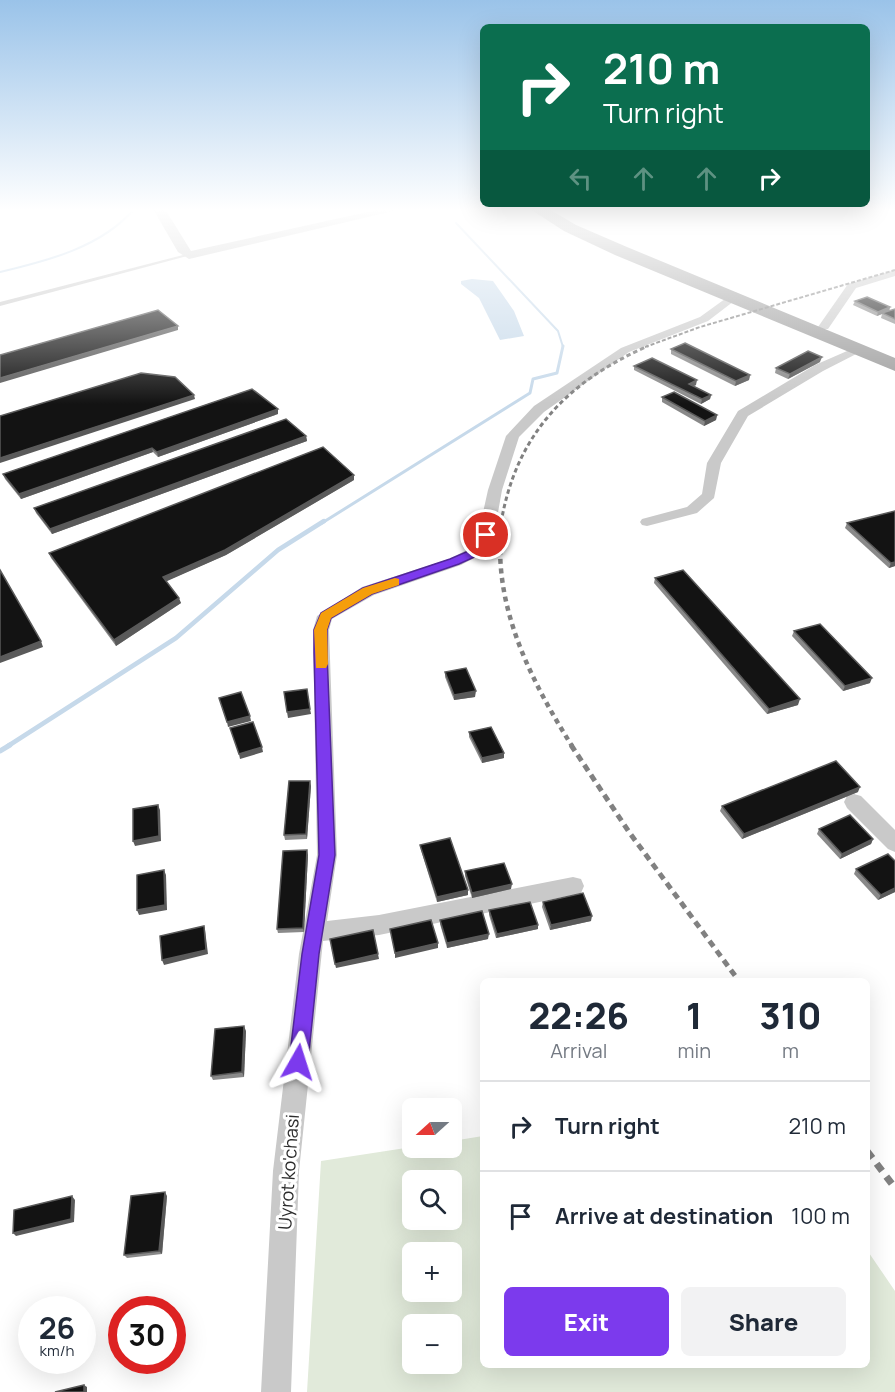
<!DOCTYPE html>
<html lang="en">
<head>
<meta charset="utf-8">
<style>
  :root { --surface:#fff; --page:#f2f2f3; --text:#1f2937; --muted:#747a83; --line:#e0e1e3; --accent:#7c3aed }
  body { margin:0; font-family:Manrope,sans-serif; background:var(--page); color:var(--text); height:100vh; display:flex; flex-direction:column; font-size:22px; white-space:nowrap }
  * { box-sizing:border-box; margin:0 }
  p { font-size:20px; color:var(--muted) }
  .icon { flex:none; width:33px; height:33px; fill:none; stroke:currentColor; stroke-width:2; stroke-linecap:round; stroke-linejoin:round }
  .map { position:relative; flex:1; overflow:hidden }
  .drawer { position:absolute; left:480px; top:978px; width:390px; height:390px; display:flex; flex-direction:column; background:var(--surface); border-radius:9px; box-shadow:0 6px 24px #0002 }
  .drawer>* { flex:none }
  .guide { position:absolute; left:480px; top:24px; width:390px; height:183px; border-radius:9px; box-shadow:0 6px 24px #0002; background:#0b6e4f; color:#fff; overflow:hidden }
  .needle { width:39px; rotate:249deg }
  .buttons { position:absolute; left:402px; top:1098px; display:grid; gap:12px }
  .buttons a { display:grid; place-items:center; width:60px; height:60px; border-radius:9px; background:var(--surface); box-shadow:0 6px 24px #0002; font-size:30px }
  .speed { position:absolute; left:18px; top:1296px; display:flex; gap:12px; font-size:30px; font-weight:700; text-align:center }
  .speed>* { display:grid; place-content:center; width:78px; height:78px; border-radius:50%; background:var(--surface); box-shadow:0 6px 24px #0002; line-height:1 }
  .speed small { font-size:15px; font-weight:400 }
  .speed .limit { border:9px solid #d22; background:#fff; color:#111 }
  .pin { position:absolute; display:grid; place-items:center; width:51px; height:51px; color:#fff; margin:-26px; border:3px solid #fff; border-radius:50%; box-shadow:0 2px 6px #0007 }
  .me { position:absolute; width:66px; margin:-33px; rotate:6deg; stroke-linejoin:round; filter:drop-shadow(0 0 4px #0008) }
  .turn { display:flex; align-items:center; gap:21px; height:126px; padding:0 24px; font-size:27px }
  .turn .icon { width:78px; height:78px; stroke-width:2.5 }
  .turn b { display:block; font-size:42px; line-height:51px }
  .lanes { display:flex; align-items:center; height:57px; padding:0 24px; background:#0003; justify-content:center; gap:30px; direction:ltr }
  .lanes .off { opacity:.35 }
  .eta { display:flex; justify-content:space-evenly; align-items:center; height:102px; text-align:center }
  .eta b { font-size:36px; font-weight:800; line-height:42px }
  .cta { display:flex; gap:12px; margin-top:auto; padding:12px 24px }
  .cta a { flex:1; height:69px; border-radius:9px; background:var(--accent); color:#fff; font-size:24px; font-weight:800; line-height:69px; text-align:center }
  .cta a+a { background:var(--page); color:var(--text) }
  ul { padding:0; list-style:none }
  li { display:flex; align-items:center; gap:18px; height:90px; padding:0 24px; border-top:2px solid var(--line) }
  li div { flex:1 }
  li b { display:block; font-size:22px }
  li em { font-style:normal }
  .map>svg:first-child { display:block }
  .green { fill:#e1eada; fill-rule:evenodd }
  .water { fill:#c6d9ea }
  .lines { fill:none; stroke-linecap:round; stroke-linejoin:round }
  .stream-far3 { stroke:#c6d9ea; stroke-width:2 }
  .stream-far2 { stroke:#c6d9ea; stroke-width:3 }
  .stream-far1 { stroke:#c6d9ea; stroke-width:4.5 }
  .stream { stroke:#c6d9ea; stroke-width:5 }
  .service { fill:#c9c9c9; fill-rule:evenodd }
  .minor { fill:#c9c9c9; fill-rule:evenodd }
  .tertiary { fill:#c9c9c9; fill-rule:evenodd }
  .trunk { fill:#9c9c9c; fill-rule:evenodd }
  .rail-far4 { stroke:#818181; stroke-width:2; stroke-dasharray:4 2; stroke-linecap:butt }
  .rail-far3 { stroke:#818181; stroke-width:3; stroke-dasharray:4.5 3; stroke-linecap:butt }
  .rail-far2 { stroke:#818181; stroke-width:4.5; stroke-dasharray:5 4.5; stroke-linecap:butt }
  .rail-far1 { stroke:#818181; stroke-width:5; stroke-dasharray:7 5; stroke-linecap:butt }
  .rail { stroke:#818181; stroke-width:7; stroke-dasharray:9 7; stroke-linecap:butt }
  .wall { fill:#898989 }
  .shaded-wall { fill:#5a5a5a }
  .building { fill:#131313; stroke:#5a5a5a; stroke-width:1.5 }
  .route { fill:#7c3aed; stroke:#51269a; stroke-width:1.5 }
  .slow { fill:#f59e0b }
  .labels { text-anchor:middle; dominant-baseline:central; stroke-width:6; stroke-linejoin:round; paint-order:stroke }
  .near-street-label { font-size:18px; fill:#2c2c2c; stroke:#fff }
</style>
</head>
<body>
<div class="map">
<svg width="895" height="1392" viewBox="0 0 895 1392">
  <rect width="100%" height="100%" fill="#fff"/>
  <!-- green -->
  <path class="green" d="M483 1136V1365H867V1250L895 1291V1392H307L321 1161 412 1147 452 1148V1141ZM412 1180H452V1220H412ZM412 1252H452V1292H412ZM452 1324V1364H412V1324Z"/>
  <!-- water -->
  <path class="water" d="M472 279 493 281 514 311 524 336 500 340 479 298 461 284V281Z"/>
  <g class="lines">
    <!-- stream-far3 -->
    <g class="stream-far3">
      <path d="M456 223 558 331 563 347"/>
      <path d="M0 272C47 261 102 247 134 209"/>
    </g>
    <!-- stream-far2 -->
    <path class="stream-far2" d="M322 523 530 393 533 379 557 373 563 346"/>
    <!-- stream-far1 -->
    <path class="stream-far1" d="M8 746 176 638 278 550 324 521"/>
    <!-- stream -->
    <path class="stream" d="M0 751 10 745"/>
    <!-- service -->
    <path class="service" d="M187 254 191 255 0 306V302Z"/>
    <!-- minor -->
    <g class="minor">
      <path d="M895 270V276L856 288 828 329H820L818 327 848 284Z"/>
      <path d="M729 296 738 298 708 321 629 352 544 412 519 437 502 490 494 535 480 555 461 565 374 595 332 619 329 630 337 855 327 921 379 915 573 877 581 879 584 886 581 893 573 895 379 935 323 941 299 1171 291 1392H261L273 1171 299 954 317 855 313 630 317 616 362 587 449 559 469 549 478 535 488 490 506 436 534 406 621 348 700 317Z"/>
      <path d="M854 348 864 350 823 371 748 416 721 463 714 498 697 513 647 526 642 525 640 522 642 519 687 507 702 494 707 463 738 411 815 365Z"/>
      <path d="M854 794 861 796 895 830V852L888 849 847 808 844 802 847 796Z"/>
    </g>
    <!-- tertiary -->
    <path class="tertiary" d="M153 209H165L191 251 381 209H402L189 259 178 252Z"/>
    <!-- trunk -->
    <path class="trunk" d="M530 209H549L576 225 627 247 895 358V371L615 255 564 231Z"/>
    <!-- rail-far4 -->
    <path class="rail-far4" d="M645 347 700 327 895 270"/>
    <!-- rail-far3 -->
    <path class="rail-far3" d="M501 523C516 434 568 381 648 346"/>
    <!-- rail-far2 -->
    <path class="rail-far2" d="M502 521C491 603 530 679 572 746"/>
    <!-- rail-far1 -->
    <path class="rail-far1" d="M571 745 629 832 739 981"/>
    <!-- rail -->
    <path class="rail" d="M867 1151 895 1188"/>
  </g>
  <!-- wall -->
  <g class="wall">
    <path d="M855 301 890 307 889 311 895 309V324L881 318 882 314 877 316 853 305Z"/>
    <path d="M671 349 750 375 749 380 735 386 671 354Z"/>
    <path d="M820 362 788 379 775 373 776 368Z"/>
    <path d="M634 366 696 385 694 386 711 395 710 399 701 404 634 370Z"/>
    <path d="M662 397 717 415 716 420 704 426 662 402Z"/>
    <path d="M278 414 158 457 153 452 21 499 5 479 3 474Z"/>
    <path d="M306 436 307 441 52 534 36 513 34 508Z"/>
    <path d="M354 480 226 555 166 581 181 603 116 646 51 558 49 553Z"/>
    <path d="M847 523 895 566 889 568 845 528Z"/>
    <path d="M655 578 798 705 767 714 654 583Z"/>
    <path d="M794 631 870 683 843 691 792 636Z"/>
    <path d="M445 672 475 697 454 700 445 677Z"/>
    <path d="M469 732 504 753V758L482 763 469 737Z"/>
    <path d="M311 786 307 839 285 840 284 835Z"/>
    <path d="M858 792 742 839 720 811 722 806Z"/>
    <path d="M819 829 873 839 871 844 840 859 817 834Z"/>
    <path d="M420 845 468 890V895L437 902 421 850Z"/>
    <path d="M308 855 304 932 278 933 277 929Z"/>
    <path d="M856 869 895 892 878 900 854 874Z"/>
    <path d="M465 871 511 889 472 898 465 876Z"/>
    <path d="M543 902 591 921 550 930 542 907Z"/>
    <path d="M489 910 538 929 496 938 489 915Z"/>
    <path d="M440 920 488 939 447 948 440 924Z"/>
    <path d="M246 1031 244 1077 213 1080 211 1076Z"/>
    <path d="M167 1196 162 1254 127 1258 124 1255Z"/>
  </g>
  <!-- shaded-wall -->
  <g class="shaded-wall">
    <path d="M890 307 889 312 882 313V314L877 316 878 312Z"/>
    <path d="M178 326V330L0 383V378Z"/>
    <path d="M822 357 820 362 788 379 790 374Z"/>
    <path d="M750 375 749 380 735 386 736 381Z"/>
    <path d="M697 380 696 385 688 388 689 384Z"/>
    <path d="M194 395 195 399 0 463V458Z"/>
    <path d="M711 395 710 399 701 404 702 399Z"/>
    <path d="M278 409V414L158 457 157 452Z"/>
    <path d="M717 415 716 420 704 426 705 421Z"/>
    <path d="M306 436 307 441 52 534 50 529Z"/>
    <path d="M152 448 153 452 21 499 19 494Z"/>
    <path d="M354 475V480L226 555 165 582 163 577Z"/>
    <path d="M895 562V566L889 568 891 563Z"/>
    <path d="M179 598 181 603 116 646 114 640Z"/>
    <path d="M41 641 43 647 0 663V657Z"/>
    <path d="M872 678 870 683 843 691 845 686Z"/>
    <path d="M476 691 475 697 454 700V695Z"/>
    <path d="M800 699 798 705 767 714 769 709Z"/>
    <path d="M310 709 311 714 288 718 287 712Z"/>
    <path d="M250 716 251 721 228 727 227 722Z"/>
    <path d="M262 747 263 752 240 759 239 754Z"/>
    <path d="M504 753V758L482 763V758Z"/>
    <path d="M310 781 311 786 307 839 306 834Z"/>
    <path d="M860 787 858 792 742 839 744 834Z"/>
    <path d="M158 805 160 810 161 841 135 846 133 841Z"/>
    <path d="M873 839 871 844 840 859 842 854Z"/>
    <path d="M307 850 308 855 304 932 303 928Z"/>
    <path d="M164 870 166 875 167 910 139 915 137 910Z"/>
    <path d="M512 884 511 889 472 898V893Z"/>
    <path d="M895 888V892L878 900 881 895Z"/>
    <path d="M468 890V895L437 902V897Z"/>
    <path d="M592 916 591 921 550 930 551 925Z"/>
    <path d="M538 925V929L496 938 497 934Z"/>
    <path d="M204 926 205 930 208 954 164 965 162 960Z"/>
    <path d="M489 934 488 939 447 948V943Z"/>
    <path d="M438 943V948L395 958V953Z"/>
    <path d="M378 954 379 959 336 968 335 964Z"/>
    <path d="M244 1026 246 1031 244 1077 242 1072Z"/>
    <path d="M165 1192 167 1196 162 1254 159 1251Z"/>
    <path d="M72 1196 75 1200 74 1222 16 1236 13 1233Z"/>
    <path d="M84 1385 87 1387V1392H84Z"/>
  </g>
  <!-- building -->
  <g class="building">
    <path d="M867 297 890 307 878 312 855 301Z"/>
    <path d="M895 309V319L882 313Z"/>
    <path d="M158 310 178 326 0 378V355Z"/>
    <path d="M685 343 750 375 736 381 671 349Z"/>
    <path d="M808 351 822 357 790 374 776 368Z"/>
    <path d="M652 358 697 380 689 384 711 395 702 399 634 366Z"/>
    <path d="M141 373 175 377 194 395 0 458V416Z"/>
    <path d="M252 389 278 409 157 452 152 448 19 494 3 474Z"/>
    <path d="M674 392 717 415 705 421 662 397Z"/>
    <path d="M286 419 306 436 50 529 34 508Z"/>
    <path d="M323 447 354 475 225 550 163 577 179 598 114 640 49 553Z"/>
    <path d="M895 511V562L891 563 847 523Z"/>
    <path d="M0 570 41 641 0 657Z"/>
    <path d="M683 570 800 699 769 709 655 578Z"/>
    <path d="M820 624 872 678 845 686 794 631Z"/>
    <path d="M466 668 476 691 454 695 445 672Z"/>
    <path d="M307 689 310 709 287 712 284 692Z"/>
    <path d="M241 692 250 716 227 722 219 698Z"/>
    <path d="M253 722 262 747 239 754 230 728Z"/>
    <path d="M491 727 504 753 482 758 469 732Z"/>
    <path d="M836 761 860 787 744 834 722 806Z"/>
    <path d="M289 781H310L306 834 284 835Z"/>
    <path d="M158 805 159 836 133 841V809Z"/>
    <path d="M850 815 873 839 842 854 819 829Z"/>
    <path d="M450 838 468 890 437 897 420 845Z"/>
    <path d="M307 850 303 928 277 929 283 851Z"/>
    <path d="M888 854 895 861V888L881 895 856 869Z"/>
    <path d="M504 863 512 884 472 893 465 871Z"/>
    <path d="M164 870 165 905 137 910V875Z"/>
    <path d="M583 893 592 916 551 925 543 902Z"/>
    <path d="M530 902 538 925 497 934 489 910Z"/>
    <path d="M482 911 489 934 447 943 440 920Z"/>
    <path d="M431 920 438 943 395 953 390 929Z"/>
    <path d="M204 926 206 950 162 960 160 936Z"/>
    <path d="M373 930 378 954 335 964 330 939Z"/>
    <path d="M244 1026 242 1072 211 1076 215 1029Z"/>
    <path d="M165 1192 159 1251 124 1255 131 1196Z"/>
    <path d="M72 1196 71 1219 13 1233 14 1210Z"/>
    <path d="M84 1385V1392H55Z"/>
  </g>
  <!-- sky -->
  <linearGradient id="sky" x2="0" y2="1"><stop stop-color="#9ac3e9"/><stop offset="0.52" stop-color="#fff"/><stop offset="1" stop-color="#fff" stop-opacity="0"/></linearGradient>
  <rect width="895" height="404" fill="url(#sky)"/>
  <!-- route -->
  <path class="route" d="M482 533 492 535 479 555 459 564 372 594 331 618 327 630V653L335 855 319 954 308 1062 305 1069 298 1072 292 1069 289 1062 302 954 319 855 314 653V630L321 613 363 588 450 559 471 550Z"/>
  <!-- slow -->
  <path class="slow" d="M395 578 399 579V585L372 594 331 618 327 630 328 664 326 668H316L314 630 321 613 363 588Z"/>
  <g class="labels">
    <!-- near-street labels -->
    <g class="near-street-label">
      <text transform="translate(288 1172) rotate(-86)">Uyrot ko'chasi</text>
    </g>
  </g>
</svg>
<div class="buttons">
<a><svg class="needle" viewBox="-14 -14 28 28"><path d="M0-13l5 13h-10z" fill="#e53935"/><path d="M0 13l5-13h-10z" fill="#747a83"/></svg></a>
<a><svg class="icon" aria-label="search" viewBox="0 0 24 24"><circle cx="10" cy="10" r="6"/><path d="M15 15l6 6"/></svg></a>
<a>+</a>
<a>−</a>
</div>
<div class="speed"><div>26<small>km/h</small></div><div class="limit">30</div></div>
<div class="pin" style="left:486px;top:535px;background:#d93025"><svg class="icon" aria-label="arrive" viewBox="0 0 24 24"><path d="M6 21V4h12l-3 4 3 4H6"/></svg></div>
<svg class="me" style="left:298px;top:1062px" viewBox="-20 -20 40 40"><path d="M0-17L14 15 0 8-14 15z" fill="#7c3aed" stroke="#fff" stroke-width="4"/></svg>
<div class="guide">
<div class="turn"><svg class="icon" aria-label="right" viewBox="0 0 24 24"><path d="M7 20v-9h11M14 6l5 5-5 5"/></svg><div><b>210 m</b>Turn right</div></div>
<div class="lanes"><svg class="icon off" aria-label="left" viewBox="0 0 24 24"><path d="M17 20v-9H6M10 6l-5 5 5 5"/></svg><svg class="icon off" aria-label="ahead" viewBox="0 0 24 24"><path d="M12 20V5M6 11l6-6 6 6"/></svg><svg class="icon off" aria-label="ahead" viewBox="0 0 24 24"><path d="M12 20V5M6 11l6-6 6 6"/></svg><svg class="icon" aria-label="right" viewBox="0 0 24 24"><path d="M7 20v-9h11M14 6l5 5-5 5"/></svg></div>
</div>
<section class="drawer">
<div class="eta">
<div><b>22:26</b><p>Arrival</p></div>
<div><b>1</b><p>min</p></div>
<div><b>310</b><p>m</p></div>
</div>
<ul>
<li><svg class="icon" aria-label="right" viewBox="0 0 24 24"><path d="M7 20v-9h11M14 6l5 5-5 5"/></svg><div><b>Turn right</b></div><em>210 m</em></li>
<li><svg class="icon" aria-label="arrive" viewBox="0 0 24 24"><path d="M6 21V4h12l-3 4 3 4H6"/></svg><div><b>Arrive at destination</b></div><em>100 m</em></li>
</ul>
<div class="cta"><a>Exit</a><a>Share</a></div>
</section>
</div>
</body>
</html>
